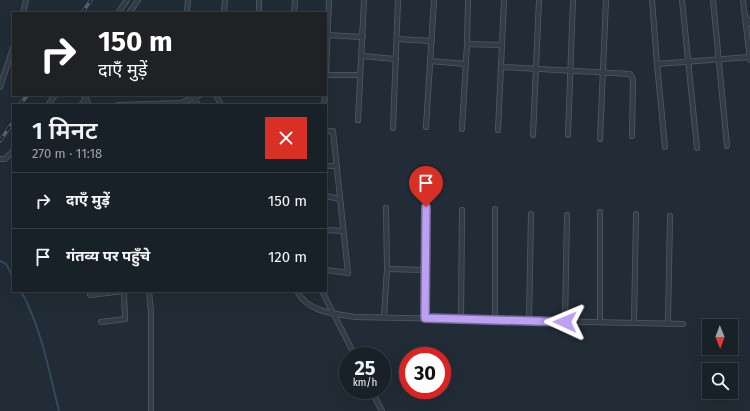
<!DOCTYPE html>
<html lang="hi">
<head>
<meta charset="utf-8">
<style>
  :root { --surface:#192128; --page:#262e34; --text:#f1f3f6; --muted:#9fa3a8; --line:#373e45 }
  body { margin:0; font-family:"Fira Sans","Noto Sans Devanagari",sans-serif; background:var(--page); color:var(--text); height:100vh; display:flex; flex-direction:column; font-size:15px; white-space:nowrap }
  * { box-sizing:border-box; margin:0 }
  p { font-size:13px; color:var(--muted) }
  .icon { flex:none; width:22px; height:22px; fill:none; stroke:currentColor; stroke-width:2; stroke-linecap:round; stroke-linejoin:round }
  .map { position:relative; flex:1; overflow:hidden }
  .panel { position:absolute; left:12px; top:104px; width:315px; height:188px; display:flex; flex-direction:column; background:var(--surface); border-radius:0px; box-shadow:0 4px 16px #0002,0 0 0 1px var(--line) }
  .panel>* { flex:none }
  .hud { position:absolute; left:12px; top:12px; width:315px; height:84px; border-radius:0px; box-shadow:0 4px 16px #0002,0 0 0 1px var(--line); background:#202124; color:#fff; overflow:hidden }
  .needle { width:26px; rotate:179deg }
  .tools { position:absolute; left:702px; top:319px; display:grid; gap:8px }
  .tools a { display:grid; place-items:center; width:36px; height:36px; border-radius:0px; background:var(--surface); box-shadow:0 4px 16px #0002,0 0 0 1px var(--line); font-size:20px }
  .speed { position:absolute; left:339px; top:347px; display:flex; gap:8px; font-size:20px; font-weight:700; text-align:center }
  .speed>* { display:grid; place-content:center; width:52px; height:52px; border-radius:50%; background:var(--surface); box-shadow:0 4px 16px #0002,0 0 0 1px var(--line); line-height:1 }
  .speed small { font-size:10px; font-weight:400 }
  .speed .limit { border:6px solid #d22; background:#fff; color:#111 }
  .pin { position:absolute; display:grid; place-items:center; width:34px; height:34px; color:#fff; margin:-41px -17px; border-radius:50% 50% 50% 0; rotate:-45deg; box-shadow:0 0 4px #0007 }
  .pin .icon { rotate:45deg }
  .me { position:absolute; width:44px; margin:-22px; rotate:271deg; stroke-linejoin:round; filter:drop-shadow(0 0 3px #0008) }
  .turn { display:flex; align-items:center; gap:14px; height:84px; padding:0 20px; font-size:18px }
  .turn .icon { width:52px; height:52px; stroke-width:2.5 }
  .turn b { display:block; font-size:28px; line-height:34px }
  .round { display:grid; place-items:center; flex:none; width:42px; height:42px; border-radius:0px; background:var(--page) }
  .overview { display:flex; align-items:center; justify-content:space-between; height:68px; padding:0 20px }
  h1 { font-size:24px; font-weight:600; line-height:30px }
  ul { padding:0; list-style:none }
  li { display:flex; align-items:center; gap:12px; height:56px; padding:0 20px; border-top:1px solid var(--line) }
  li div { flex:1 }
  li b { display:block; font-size:15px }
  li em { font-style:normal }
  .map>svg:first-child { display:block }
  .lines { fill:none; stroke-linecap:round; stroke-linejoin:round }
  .stream { stroke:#35495d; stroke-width:2 }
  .street-casing { stroke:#515b65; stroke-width:6 }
  .street { stroke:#343d47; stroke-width:4.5 }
  .rail-casing { stroke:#56626e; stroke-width:3.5 }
  .rail { stroke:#1a222c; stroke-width:2; stroke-dasharray:6; stroke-linecap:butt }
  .route-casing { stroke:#7a689d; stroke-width:10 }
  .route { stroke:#bca0f2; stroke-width:7 }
</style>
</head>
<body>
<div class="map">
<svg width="750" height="411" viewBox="0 0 750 411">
  <rect width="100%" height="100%" fill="#212c36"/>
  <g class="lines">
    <!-- stream -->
    <g class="stream">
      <path d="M0 261 6 264 13 277"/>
      <path d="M21 291C41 327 49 371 59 411"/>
    </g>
    <defs>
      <g id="street">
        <path d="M652 0 657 64"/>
        <path d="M682 0 697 148"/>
        <path d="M713 0 727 146"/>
        <path d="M743 0 750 60"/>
        <path d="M23 13 26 0"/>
        <path d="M118 13 127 0"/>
        <path d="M129 13 138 0"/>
        <path d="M187 13 188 0"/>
        <path d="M224 13 225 0"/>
        <path d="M259 13V0"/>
        <path d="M294 13 295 0"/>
        <path d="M746 17 750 24"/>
        <path d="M327 35 363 37"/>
        <path d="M397 39 432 41"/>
        <path d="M467 44 468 0"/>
        <path d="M362 56 396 59"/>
        <path d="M430 61 466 64"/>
        <path d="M502 67 630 74 633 79 632 136"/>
        <path d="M326 74 329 0"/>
        <path d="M326 75H360"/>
        <path d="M0 87 13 48"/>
        <path d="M84 95 89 105"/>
        <path d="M192 95 198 105"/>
        <path d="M216 95 221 105"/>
        <path d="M48 105 55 95"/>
        <path d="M81 105 86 99"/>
        <path d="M118 105 181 103 200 95"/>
        <path d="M324 105 325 95"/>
        <path d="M358 120 364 0"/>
        <path d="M426 127 434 0"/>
        <path d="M393 128 398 0"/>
        <path d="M462 129 467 44 502 45"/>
        <path d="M498 130 504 0"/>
        <path d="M326 131H333L348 273 326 270"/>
        <path d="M533 135 539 0"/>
        <path d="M568 135 573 0"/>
        <path d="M600 139 606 0"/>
        <path d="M665 147 657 64 750 57"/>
        <path d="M0 159H5L13 151"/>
        <path d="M326 166H337"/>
        <path d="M326 196 340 199"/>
        <path d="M326 230 343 231"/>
        <path d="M387 269 425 270"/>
        <path d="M149 291 151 312V411"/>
        <path d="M297 291C307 312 335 314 356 317L683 324"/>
        <path d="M322 291 355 356"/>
        <path d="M90 295 124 291"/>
        <path d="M384 317 387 269 386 208"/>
        <path d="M425 318 426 207"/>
        <path d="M461 320 462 210"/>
        <path d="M495 320V209"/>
        <path d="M529 321 531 214"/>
        <path d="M101 322 125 319 124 292"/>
        <path d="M565 322 567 215"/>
        <path d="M600 322V212"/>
        <path d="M634 323 636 214"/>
        <path d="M668 323 670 216"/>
        <path d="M371 390 382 411"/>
      </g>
    </defs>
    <!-- street casing -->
    <use href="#street" class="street-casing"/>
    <!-- street -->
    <use href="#street" class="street"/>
    <defs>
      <g id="rail">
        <path d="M82 13 91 0"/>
        <path d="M19 105 28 95"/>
        <path d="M0 141 13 122"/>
      </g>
    </defs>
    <!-- rail casing -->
    <use href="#rail" class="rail-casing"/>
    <!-- rail -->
    <use href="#rail" class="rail"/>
  </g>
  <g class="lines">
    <defs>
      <path id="route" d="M426 207 425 318 565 322"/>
    </defs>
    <!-- route casing -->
    <use href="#route" class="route-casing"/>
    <!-- route -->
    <use href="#route" class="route"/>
  </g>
</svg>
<div class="tools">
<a><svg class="needle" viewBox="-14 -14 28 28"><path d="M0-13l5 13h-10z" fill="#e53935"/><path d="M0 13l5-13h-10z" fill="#9fa3a8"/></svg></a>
<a><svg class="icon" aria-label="search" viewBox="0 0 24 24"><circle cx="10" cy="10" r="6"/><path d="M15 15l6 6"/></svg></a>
</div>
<div class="speed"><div>25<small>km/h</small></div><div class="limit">30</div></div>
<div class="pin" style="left:426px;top:207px;background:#d93025"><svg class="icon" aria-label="arrive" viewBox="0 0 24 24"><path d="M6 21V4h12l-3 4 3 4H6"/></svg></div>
<svg class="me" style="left:565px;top:322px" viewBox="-20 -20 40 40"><path d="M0-17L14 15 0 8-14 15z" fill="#bca0f2" stroke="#fff" stroke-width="4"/></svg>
<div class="hud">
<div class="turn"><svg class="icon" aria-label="right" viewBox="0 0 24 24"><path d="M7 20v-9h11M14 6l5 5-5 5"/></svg><div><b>150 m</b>दाएँ मुड़ें</div></div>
</div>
<section class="panel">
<div class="overview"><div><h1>1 मिनट</h1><p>270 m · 11:18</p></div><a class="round" style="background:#d93025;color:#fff"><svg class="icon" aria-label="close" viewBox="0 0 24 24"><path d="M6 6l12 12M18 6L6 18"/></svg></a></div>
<ul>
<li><svg class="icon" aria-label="right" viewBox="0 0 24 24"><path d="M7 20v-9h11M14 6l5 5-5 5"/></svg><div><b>दाएँ मुड़ें</b></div><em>150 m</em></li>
<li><svg class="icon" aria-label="arrive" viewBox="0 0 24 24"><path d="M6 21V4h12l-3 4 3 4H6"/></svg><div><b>गंतव्य पर पहुँचे</b></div><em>120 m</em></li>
</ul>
</section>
</div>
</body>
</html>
